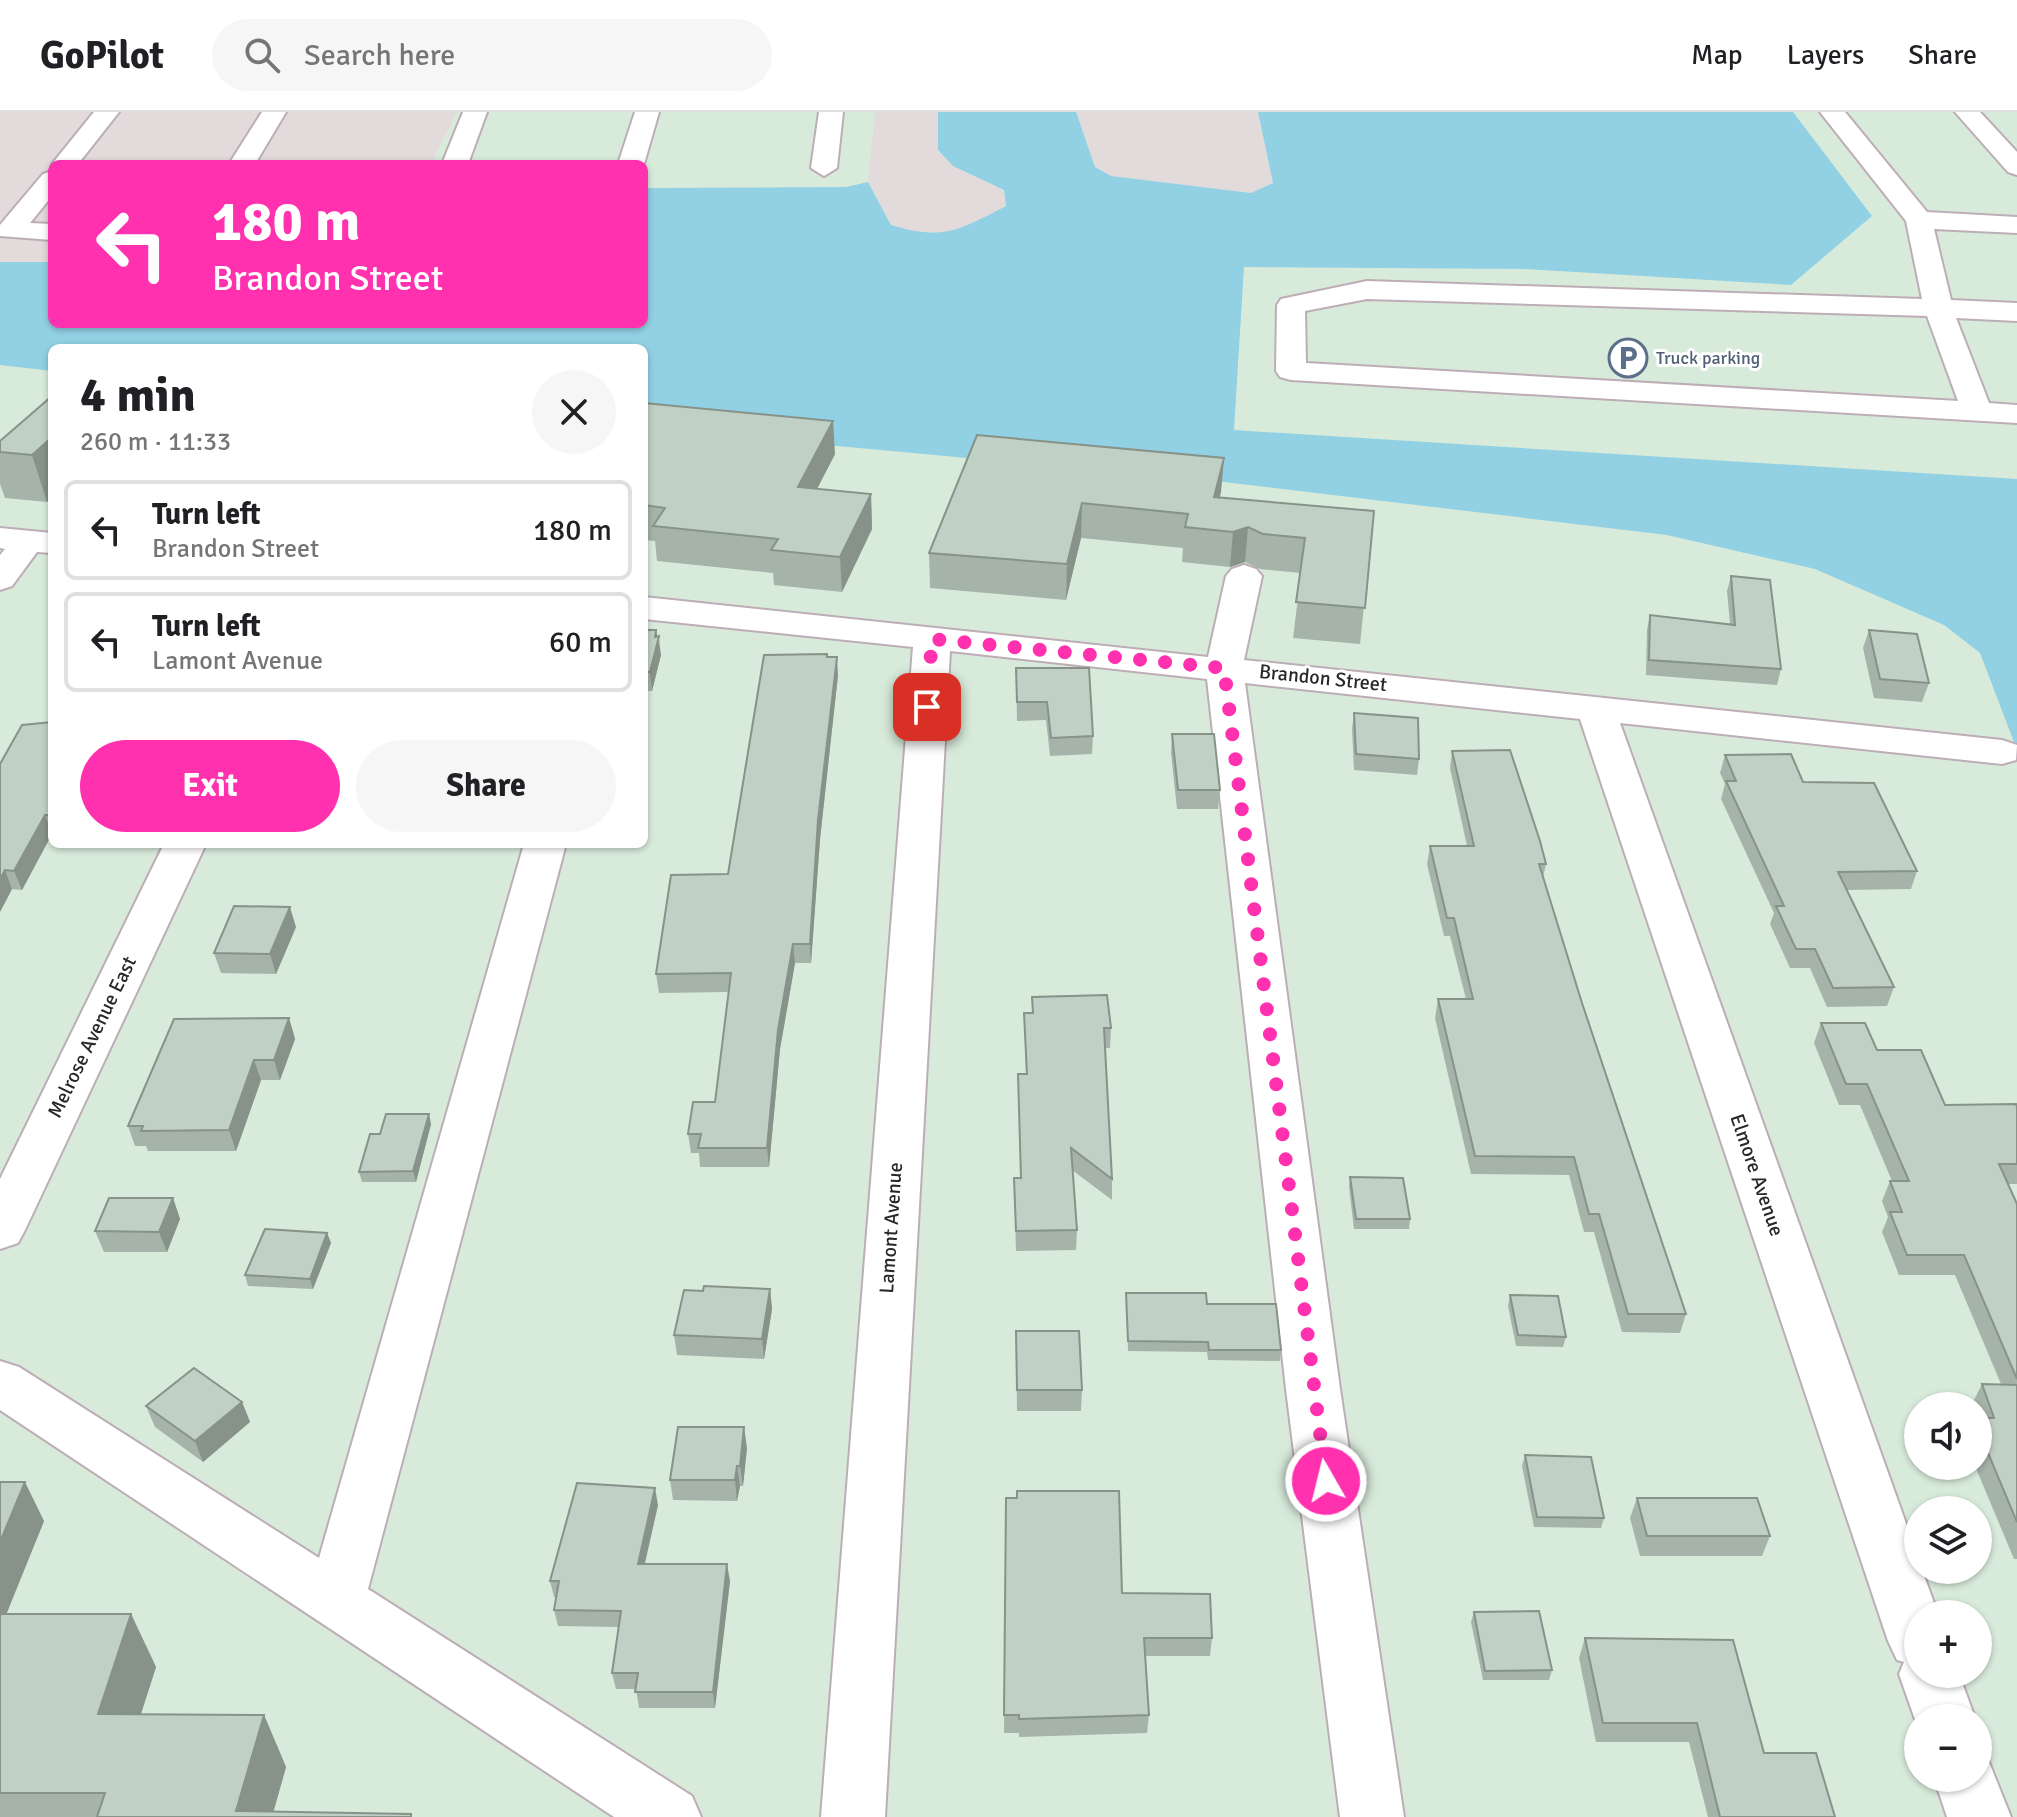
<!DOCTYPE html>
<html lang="en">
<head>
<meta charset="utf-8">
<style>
  :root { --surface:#fff; --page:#f6f6f6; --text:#202124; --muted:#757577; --line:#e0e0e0; --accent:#ff31af }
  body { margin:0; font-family:Signika,sans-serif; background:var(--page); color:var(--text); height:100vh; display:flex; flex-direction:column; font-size:30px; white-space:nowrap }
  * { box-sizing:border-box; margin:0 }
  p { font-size:26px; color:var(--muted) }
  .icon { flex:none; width:44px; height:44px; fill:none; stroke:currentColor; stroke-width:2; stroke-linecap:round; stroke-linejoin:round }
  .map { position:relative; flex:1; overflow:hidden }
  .panel { position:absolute; left:48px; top:232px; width:600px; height:504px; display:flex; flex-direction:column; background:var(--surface); border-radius:12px; box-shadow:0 2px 6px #0004 }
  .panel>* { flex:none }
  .hud { position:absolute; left:48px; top:48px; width:600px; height:168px; border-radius:12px; box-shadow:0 2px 6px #0004; background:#ff31af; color:#fff; overflow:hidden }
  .buttons { position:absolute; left:1904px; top:1280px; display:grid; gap:16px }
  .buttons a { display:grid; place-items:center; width:88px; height:88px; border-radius:50%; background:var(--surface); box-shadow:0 2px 6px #0004; font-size:40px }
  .pin { position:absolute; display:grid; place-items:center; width:68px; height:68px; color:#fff; margin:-34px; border-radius:16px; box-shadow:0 4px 12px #0006 }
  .me { position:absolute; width:88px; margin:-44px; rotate:352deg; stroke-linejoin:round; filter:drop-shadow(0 0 6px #0008) }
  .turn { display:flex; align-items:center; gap:28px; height:168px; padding:0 32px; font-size:36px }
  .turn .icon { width:104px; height:104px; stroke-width:2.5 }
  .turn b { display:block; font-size:56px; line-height:68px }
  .round { display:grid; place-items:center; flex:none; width:84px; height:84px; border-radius:42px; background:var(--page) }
  .headline { display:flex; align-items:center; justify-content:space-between; height:136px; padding:0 32px }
  h1 { font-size:48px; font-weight:800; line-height:60px }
  .button { display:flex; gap:16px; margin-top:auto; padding:16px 32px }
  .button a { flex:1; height:92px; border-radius:48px; background:var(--accent); color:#fff; font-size:32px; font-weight:800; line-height:92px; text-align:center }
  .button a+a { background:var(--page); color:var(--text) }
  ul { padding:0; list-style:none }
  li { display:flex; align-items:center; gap:24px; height:100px; margin:0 16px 12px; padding:0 16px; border:4px solid var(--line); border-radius:12px }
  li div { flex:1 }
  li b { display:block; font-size:30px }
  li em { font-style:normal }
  header { display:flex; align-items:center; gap:48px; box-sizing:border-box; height:112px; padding:0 40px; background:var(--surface); border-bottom:2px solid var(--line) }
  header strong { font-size:38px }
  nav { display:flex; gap:44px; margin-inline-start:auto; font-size:28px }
  .search { width:560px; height:72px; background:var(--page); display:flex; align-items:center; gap:20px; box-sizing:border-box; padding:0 28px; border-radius:44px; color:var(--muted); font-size:30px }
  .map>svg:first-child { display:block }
  .industrial { fill:#e3dadb }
  .green { fill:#92d1e4 }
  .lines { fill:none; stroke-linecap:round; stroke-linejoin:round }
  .minor-casing { stroke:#bdadb6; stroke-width:4 }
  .minor { fill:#fff; fill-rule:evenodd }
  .wall { fill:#a6b3a9 }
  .shaded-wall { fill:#879289 }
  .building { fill:#c1d0c4; stroke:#879289; stroke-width:2 }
  .route { stroke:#ff31af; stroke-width:14; stroke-dasharray:0 25.2 }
  .labels { text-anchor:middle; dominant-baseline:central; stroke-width:6; stroke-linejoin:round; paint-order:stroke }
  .far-service-label { font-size:18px; fill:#4e5e75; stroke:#fff; text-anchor:start }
  .street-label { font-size:20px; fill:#282828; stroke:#fff }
</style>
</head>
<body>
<header>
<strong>GoPilot</strong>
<div class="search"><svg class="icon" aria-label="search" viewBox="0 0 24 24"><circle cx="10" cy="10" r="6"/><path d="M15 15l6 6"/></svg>Search here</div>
<nav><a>Map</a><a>Layers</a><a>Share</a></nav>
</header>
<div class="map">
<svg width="2017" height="1705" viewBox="0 0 2017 1705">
  <rect width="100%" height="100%" fill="#d8ebdb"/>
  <!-- industrial -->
  <g class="industrial">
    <path d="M0 0H457L431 52H52V150H0Z"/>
    <path d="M875 0H938V39L953 54 1004 78 1006 94 958 119 922 123 892 113 868 70Z"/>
    <path d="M1076 0H1258L1273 71 1251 81 1111 64 1095 55Z"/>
  </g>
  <!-- green -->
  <path class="green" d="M938 0H1076L1095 55 1111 64 1251 81 1273 71 1258 0H1793L1872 104 1791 173 1525 157 1244 155 1234 318 2017 367V638L1980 541 1944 513 1815 457 1667 423 1216 369 644 316V236H52V259L0 253V150H52V212H644V76L846 75 868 70 891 113C944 129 959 118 1006 94L1004 78 953 54 938 38Z"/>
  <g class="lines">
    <defs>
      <g id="minor">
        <path d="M94 0H119L78 52H52Z"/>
        <path d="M262 0H286L255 52H229Z"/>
        <path d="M463 0H487L468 52H442Z"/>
        <path d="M635 0H659L644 52H618Z"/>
        <path d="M819 0H843L837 56 824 64 811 56Z"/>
        <path d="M1820 0H1845L1927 100 2017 105V121L1934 117 1951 188 2017 191V209L1956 206 1989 291 2017 293V311L1291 268 1280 265 1276 259 1277 193 1281 187 1367 169 1922 187 1906 109ZM1367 187 1927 204 1958 289 1306 251 1305 199Z"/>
        <path d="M1955 0H1980L2017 40V63L2008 60Z"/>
        <path d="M52 59V84L30 111 52 112V128L0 124V113L43 62Z"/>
        <path d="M0 416 52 421V441L37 440 12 474 0 478V443L5 437 0 436Z"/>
        <path d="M1244 453 1256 457 1262 464 1244 548 2002 628 2017 633 2016 648 2002 652 1620 611 1918 1445V1458H1922L1938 1502H1918V1562H1959L1975 1606H1918V1616L1899 1562 1904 1550 1897 1548 1888 1529 1580 607 1245 571 1340 1277 1404 1705H1340L1286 1277 1207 567 950 539 885 1705H821L913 535 644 507V485L1208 545 1226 464 1232 457Z"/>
        <path d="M164 732H206L25 1118 18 1131 0 1137V1067Z"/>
        <path d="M524 732H566L368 1477 692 1684 701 1705H614L0 1298V1249L19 1255 319 1446Z"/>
        <path d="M1978 1642 1987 1645 2011 1705H1947L1934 1666H1978Z"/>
      </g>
    </defs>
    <!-- minor casing -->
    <use href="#minor" class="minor-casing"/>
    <!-- minor -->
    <use href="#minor" class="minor"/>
  </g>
  <!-- wall -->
  <g class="wall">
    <path d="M52 284 47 390 5 386 0 372V329Z"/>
    <path d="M644 291 835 342 817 377 871 382 872 417 842 480 774 473 773 461 657 449 655 429 644 428Z"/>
    <path d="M977 323 1224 346 1220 386 1374 399 1360 532 1293 526 1301 461 1260 457 1245 450 1230 455 1182 450 1183 436 1081 426 1066 488 930 476 929 441Z"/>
    <path d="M1731 464 1781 557 1777 573 1646 563 1647 518 1650 503 1730 512 1727 479Z"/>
    <path d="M644 518H656L657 524H659L661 543 652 579H644Z"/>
    <path d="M1869 518 1929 571 1922 590 1874 586 1863 536Z"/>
    <path d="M827 545 838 563 820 727 811 851H795L780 937 769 1055H700L699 1041H691L688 1022 715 990 729 880 659 881 656 862 728 762Z"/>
    <path d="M1016 556 1093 624 1092 642 1050 644 1046 608 1017 609Z"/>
    <path d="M1354 601 1419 647 1417 663 1354 658 1352 617Z"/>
    <path d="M52 610V722L22 778 12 777 0 800V652Z"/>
    <path d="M1172 622 1220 678 1218 697H1177L1171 641Z"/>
    <path d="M1452 639 1546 752 1543 765 1582 891 1686 1202 1680 1221 1622 1220 1594 1120H1584L1569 1063 1471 1062 1435 906 1438 887H1466L1450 824H1444L1427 752 1430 734H1467L1450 656Z"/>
    <path d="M1725 643 1803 670 1917 759 1911 777 1847 778 1894 875 1887 894 1827 895 1810 856H1790L1770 812 1774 801 1721 687 1725 672 1720 661Z"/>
    <path d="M296 815 276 862 221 861 214 841Z"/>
    <path d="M1032 885 1111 916 1110 936H1105L1112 1067V1088L1072 1058 1077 1118 1076 1138 1016 1139 1014 1066H1020L1026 962 1024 901H1032Z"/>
    <path d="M289 906 295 927 280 968H261L236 1039H148L146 1034H135L128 1014Z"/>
    <path d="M1821 911 1877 938 1945 993 2017 995V1072H2008L2017 1092V1447H2014L1975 1354H1978V1294H1973L1972 1292 1982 1272H2001L1955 1163H1899L1882 1120 1888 1105 1882 1089 1890 1069H1892L1860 993H1839L1814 931Z"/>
    <path d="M431 1012 416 1070H362L359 1060 380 1022Z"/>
    <path d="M1350 1065 1410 1107 1409 1117H1354L1349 1075Z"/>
    <path d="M173 1086 180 1107 167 1140H104L95 1119Z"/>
    <path d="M327 1121 331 1131 313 1177 248 1174 245 1163Z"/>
    <path d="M770 1177 772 1197 764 1247 677 1243 674 1223 703 1179Z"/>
    <path d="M1126 1181 1207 1192 1281 1238 1280 1249 1208 1248 1207 1240 1128 1239Z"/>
    <path d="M1510 1183 1566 1225 1563 1235 1516 1234 1508 1194Z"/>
    <path d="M1016 1219 1082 1278 1081 1299H1017Z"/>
    <path d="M242 1290 250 1310 203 1350 155 1315 146 1294Z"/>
    <path d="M747 1336 743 1374H740L737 1389 673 1388 670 1368Z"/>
    <path d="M1525 1343 1604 1406 1601 1416 1534 1415 1522 1354Z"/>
    <path d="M0 1370 44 1409 6 1502H131L156 1555 141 1602 264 1603 286 1655 273 1700 413 1705H0Z"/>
    <path d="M1006 1386 1122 1481 1212 1526 1210 1544H1145L1149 1603 1147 1621 1019 1625V1621H1004Z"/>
    <path d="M1637 1386 1770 1424 1762 1444H1640L1630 1406Z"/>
    <path d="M658 1393 644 1452 730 1469 715 1596H639L636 1577H616L612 1561 619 1515 558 1514 554 1498 556 1485H554L550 1469Z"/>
    <path d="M1474 1500 1552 1558 1549 1568H1483L1471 1510Z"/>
    <path d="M1585 1526 1764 1641 1835 1705H1708L1689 1630H1596L1579 1546Z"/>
  </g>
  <!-- shaded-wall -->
  <g class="shaded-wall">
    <path d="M833 309 835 342 800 410 798 375Z"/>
    <path d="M52 325V386L47 390 32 343Z"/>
    <path d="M1224 346 1221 380 1211 420 1214 385Z"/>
    <path d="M871 382 872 417 842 480 840 445Z"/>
    <path d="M1082 391 1081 426 1066 488 1067 452Z"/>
    <path d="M1248 415 1245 450 1230 455 1233 420Z"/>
    <path d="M656 518 661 543 652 579 650 560Z"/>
    <path d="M837 545 838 563 820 727 811 851 810 832 818 708Z"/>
    <path d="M45 703 52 722 22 778 14 759Z"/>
    <path d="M5 758 12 777 0 800V767Z"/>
    <path d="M290 795 296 815 276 862 270 842Z"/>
    <path d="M793 832 795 851 780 937 769 1055 767 1036 778 918Z"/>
    <path d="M289 906 295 927 280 968 274 948Z"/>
    <path d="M254 948 261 968 236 1039 229 1018Z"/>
    <path d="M429 1002 431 1012 416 1070 413 1059Z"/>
    <path d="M173 1086 180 1107 167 1140 159 1120Z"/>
    <path d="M327 1121 331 1131 313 1177 310 1167Z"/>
    <path d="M770 1177 772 1197 764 1247 762 1227Z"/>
    <path d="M242 1290 250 1310 203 1350 195 1329Z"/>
    <path d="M744 1315 747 1336 743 1374 740 1354Z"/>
    <path d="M737 1354 740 1374 737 1389 735 1368Z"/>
    <path d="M25 1370 44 1409 0 1518V1430Z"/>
    <path d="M655 1376 658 1393 641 1469 638 1452Z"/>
    <path d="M727 1452 730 1469 715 1596 713 1580Z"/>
    <path d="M131 1502 156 1555 124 1654 98 1602Z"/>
    <path d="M264 1603 286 1655 272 1705 236 1699Z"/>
  </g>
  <!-- building -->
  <g class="building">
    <path d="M52 284V325L32 343 0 340V329Z"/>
    <path d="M644 291 833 309 798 375 871 382 840 445 771 438 778 427 653 414 665 396 644 393Z"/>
    <path d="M977 323 1224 346 1214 385 1374 399 1365 496 1296 490 1305 426 1263 422 1248 415 1233 420 1185 415 1188 402 1082 391 1067 452 929 441Z"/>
    <path d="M1731 464 1770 468 1781 557 1649 548 1650 503 1735 513Z"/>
    <path d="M644 518H656L655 525 659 524 650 560H644Z"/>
    <path d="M1869 518 1917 522 1929 571 1880 567Z"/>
    <path d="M827 542V545H837L818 708 810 832H793L778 918 767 1036H698L701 1022H688L693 990H715L731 861 656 862 671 763 728 762 764 543Z"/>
    <path d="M1016 556H1089L1093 624 1051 626 1047 590H1017Z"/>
    <path d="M1354 601 1418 606 1419 647 1356 642Z"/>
    <path d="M52 610V703H45L14 759 5 758 0 767V652L22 613Z"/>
    <path d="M1172 622H1214L1220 678H1178Z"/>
    <path d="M1510 638 1540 729 1546 752H1539L1582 891 1686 1202H1628L1599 1102H1589L1574 1045 1475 1044 1438 887H1473L1454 806H1447L1430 734H1474L1452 639Z"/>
    <path d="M1791 642 1803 670 1874 671 1917 759 1838 760 1894 875 1833 876 1815 837H1796L1776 794H1784L1726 669H1736L1725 643Z"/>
    <path d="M234 794 290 795 270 842 214 841Z"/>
    <path d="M1107 883 1111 916H1104L1112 1067 1071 1036 1077 1118 1016 1119 1014 1066H1021L1018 962H1027L1024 901H1033L1032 885Z"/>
    <path d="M289 906 274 948H254L229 1018 141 1019 143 1014H128L174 907Z"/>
    <path d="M1821 911H1865L1877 938H1921L1945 993 2016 992 2017 995V1052H1999L2017 1092V1267L1964 1143H1907L1890 1100H1902L1890 1069H1909L1867 972H1846Z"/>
    <path d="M386 1002H429L413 1059 359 1060 370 1022H380Z"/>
    <path d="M1350 1065 1403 1066 1410 1107H1356Z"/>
    <path d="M109 1086H173L159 1120 95 1119Z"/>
    <path d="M265 1117 327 1121 310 1167 245 1163Z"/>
    <path d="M704 1174 770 1177 762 1227 674 1223 684 1178 703 1179Z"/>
    <path d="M1126 1181H1206L1207 1192H1276L1281 1238H1209L1208 1230 1128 1229Z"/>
    <path d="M1510 1183 1558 1184 1566 1225 1518 1223Z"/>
    <path d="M1016 1219H1079L1082 1278H1017Z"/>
    <path d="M194 1256 242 1290 195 1329 146 1294Z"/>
    <path d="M1982 1272 2017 1273V1410L1978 1317V1306H1994Z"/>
    <path d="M678 1315H744L740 1354H737L735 1368H670Z"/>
    <path d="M1525 1343 1591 1345 1604 1406 1537 1405Z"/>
    <path d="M0 1370H25L0 1430Z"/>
    <path d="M577 1371 655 1376 638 1452H727L713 1580H635L638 1561H612L621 1499 554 1498 559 1469H550Z"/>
    <path d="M1017 1379H1119L1122 1481 1210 1482 1212 1526H1144L1149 1603 1019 1607V1603H1004L1006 1386H1017Z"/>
    <path d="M1637 1386H1757L1770 1424H1647Z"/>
    <path d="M1539 1499 1552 1558 1485 1559 1474 1500Z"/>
    <path d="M0 1502H131L98 1602 264 1603 236 1699 411 1702V1705H97L105 1681H0Z"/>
    <path d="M1585 1526 1733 1528 1764 1641H1816L1835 1705H1720L1697 1611H1603Z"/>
  </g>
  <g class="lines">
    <!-- route -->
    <path class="route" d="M927 595 932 527 1224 556 1326 1369"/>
  </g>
  <!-- icons -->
  <defs>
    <symbol id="parking-ring" viewBox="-11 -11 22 22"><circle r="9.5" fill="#fff" stroke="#5c6f8a" stroke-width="1.5"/><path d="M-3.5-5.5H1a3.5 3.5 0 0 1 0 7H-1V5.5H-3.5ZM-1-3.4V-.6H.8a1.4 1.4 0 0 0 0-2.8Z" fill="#5c6f8a"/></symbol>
  </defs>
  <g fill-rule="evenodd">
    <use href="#parking-ring" x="1606" y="224" width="44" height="44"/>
  </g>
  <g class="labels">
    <!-- far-service labels -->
    <g class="far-service-label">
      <text x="1656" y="246">Truck parking</text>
    </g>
    <!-- street labels -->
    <g class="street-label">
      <text transform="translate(1323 566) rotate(6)">Brandon Street</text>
      <text transform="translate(92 925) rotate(-64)">Melrose Avenue East</text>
      <text transform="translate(1757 1063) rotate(71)">Elmore Avenue</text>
      <text transform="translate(891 1116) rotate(-86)">Lamont Avenue</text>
    </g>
  </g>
</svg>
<div class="buttons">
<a><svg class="icon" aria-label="sound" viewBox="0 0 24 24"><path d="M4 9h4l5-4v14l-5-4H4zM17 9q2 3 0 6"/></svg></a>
<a><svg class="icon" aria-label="layers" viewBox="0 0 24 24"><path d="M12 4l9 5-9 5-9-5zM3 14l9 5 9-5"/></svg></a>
<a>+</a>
<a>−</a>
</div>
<div class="pin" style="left:927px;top:595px;background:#d93025"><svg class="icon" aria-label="arrive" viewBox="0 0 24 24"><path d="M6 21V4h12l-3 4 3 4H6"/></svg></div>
<svg class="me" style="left:1326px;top:1369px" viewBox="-20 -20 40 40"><circle r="17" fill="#ff31af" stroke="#fff" stroke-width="3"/><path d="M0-11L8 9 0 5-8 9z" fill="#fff"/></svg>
<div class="hud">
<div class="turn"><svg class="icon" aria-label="left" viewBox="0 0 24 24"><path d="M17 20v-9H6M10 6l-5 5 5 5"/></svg><div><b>180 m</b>Brandon Street</div></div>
</div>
<section class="panel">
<div class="headline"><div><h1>4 min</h1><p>260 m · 11:33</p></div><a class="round"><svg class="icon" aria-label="close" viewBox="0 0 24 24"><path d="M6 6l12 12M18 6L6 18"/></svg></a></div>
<ul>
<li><svg class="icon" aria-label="left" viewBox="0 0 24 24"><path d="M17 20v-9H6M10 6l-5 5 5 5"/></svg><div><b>Turn left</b><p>Brandon Street</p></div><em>180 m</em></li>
<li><svg class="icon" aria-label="left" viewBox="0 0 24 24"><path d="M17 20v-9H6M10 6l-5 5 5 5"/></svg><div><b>Turn left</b><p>Lamont Avenue</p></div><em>60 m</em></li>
</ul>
<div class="button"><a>Exit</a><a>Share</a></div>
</section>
</div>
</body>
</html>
